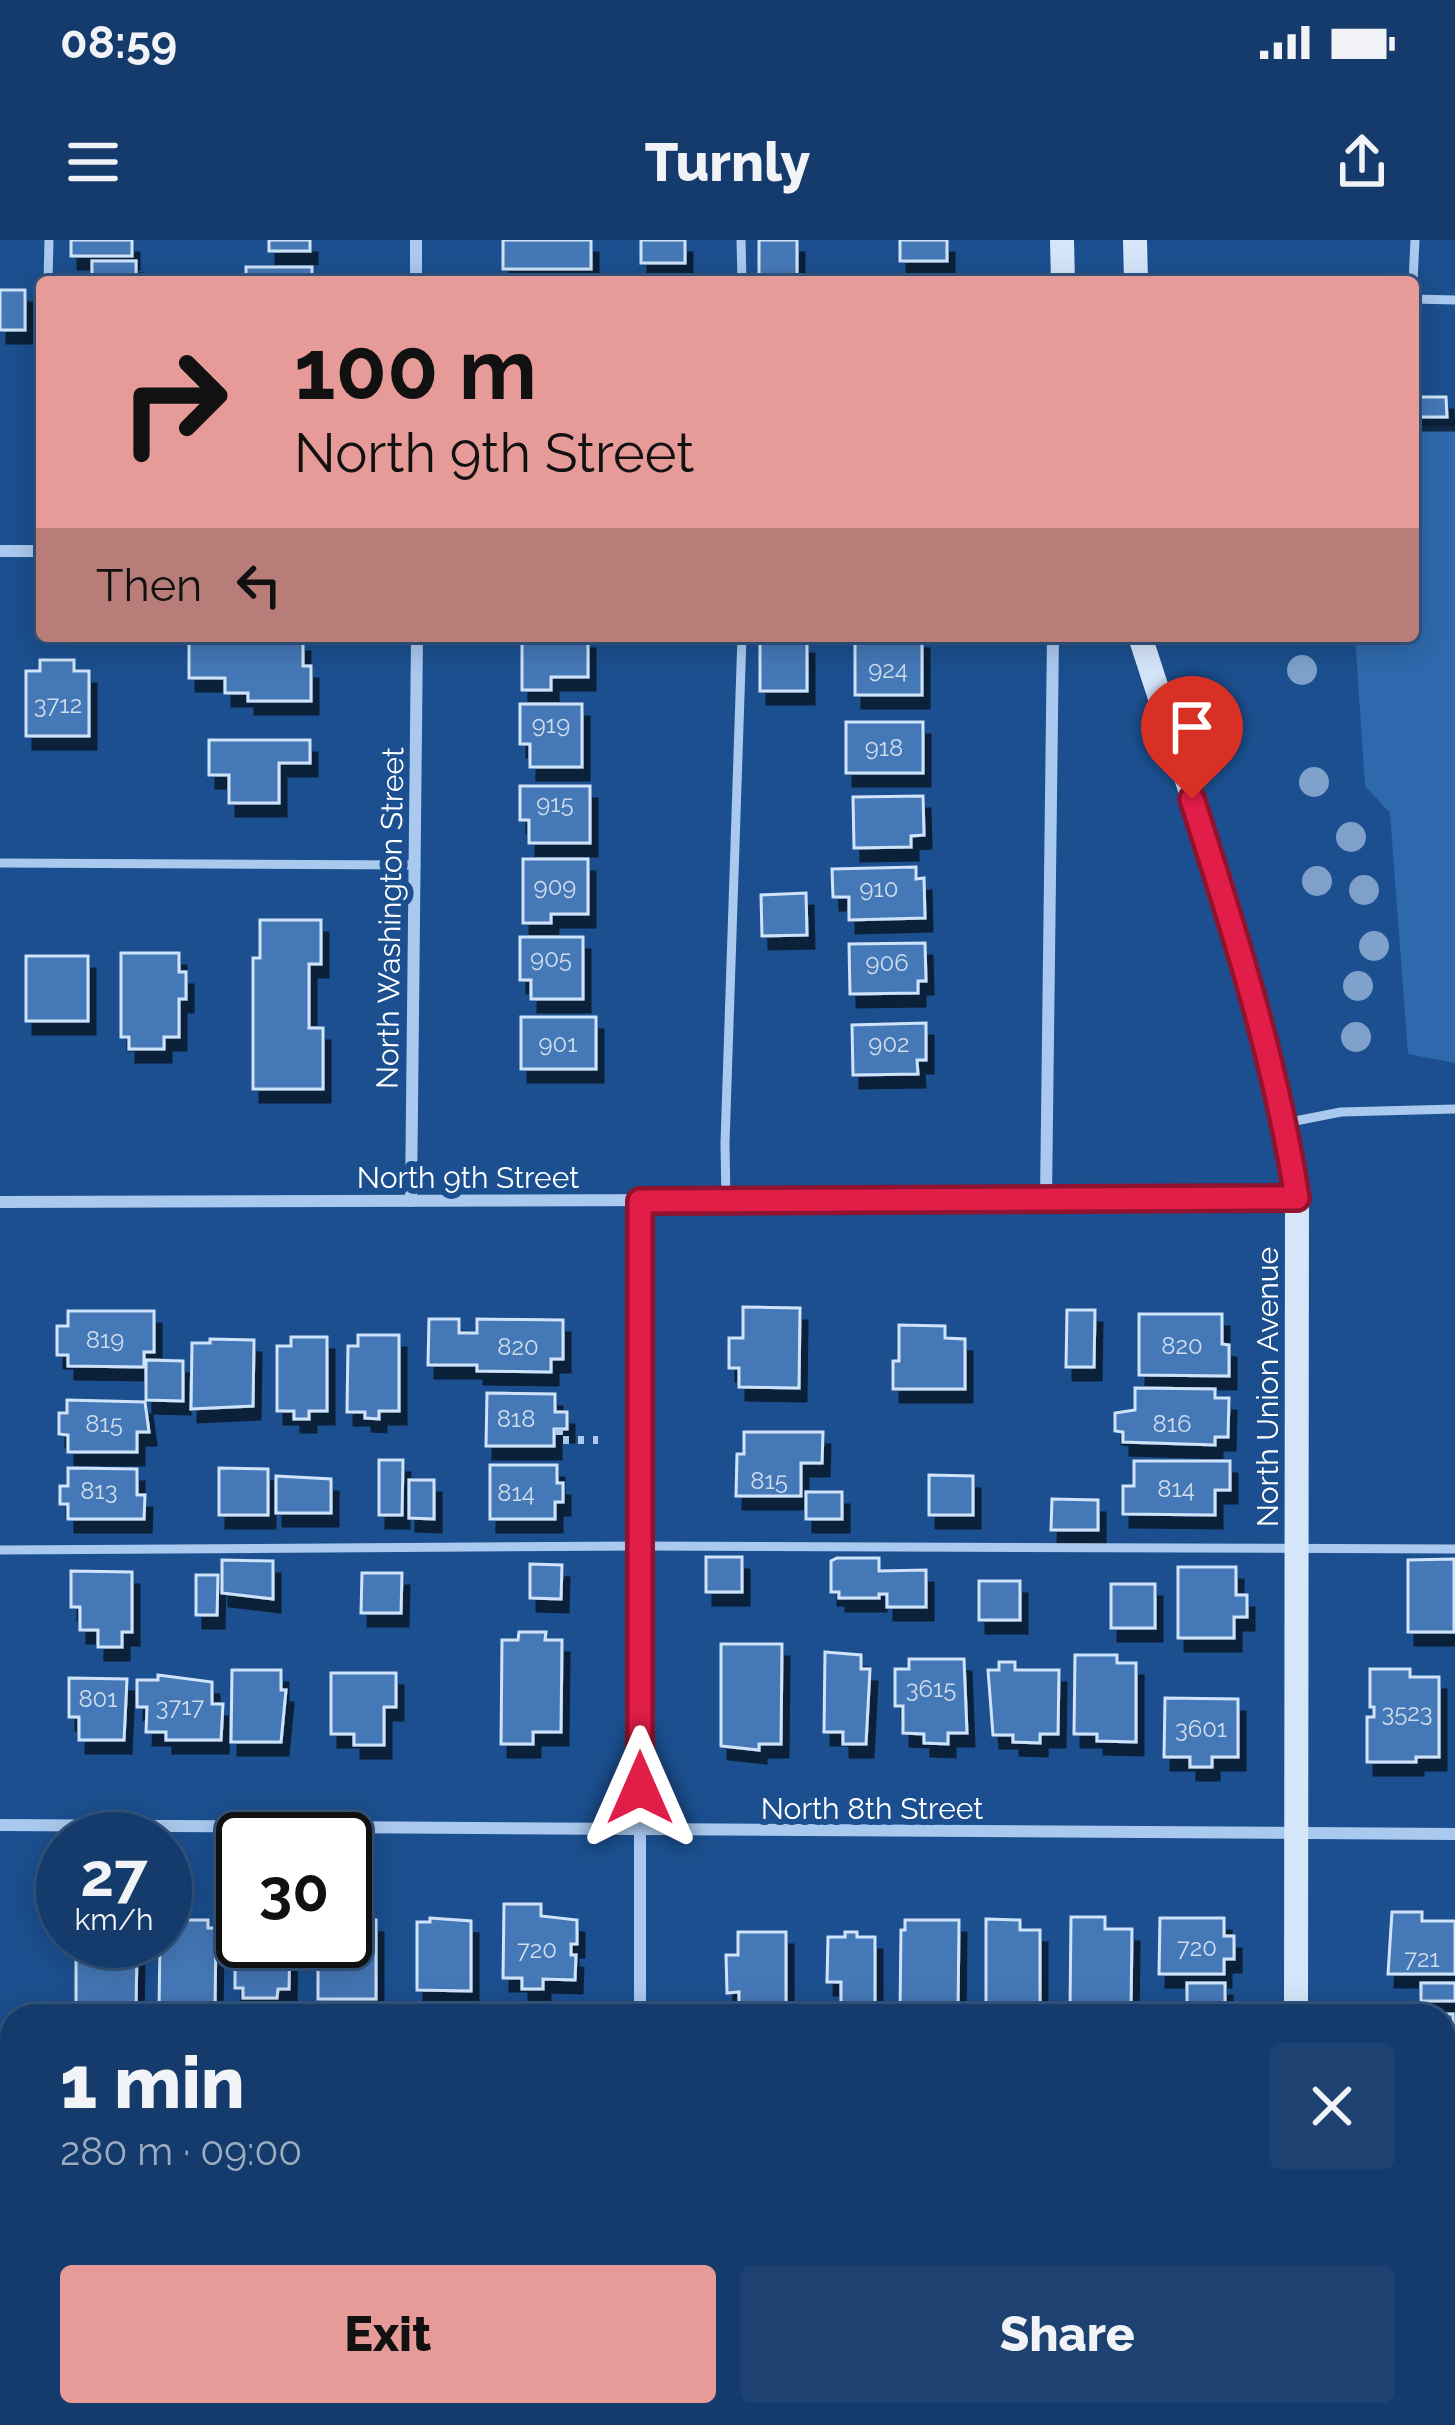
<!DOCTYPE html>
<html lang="en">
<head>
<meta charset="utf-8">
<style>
  :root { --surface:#143b6b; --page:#1d4271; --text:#f1f3f6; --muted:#9dadc1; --line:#33557e; --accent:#e69b98 }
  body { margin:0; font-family:Raleway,sans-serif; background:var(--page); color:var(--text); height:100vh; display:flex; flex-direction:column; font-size:45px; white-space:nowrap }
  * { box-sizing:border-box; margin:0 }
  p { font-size:39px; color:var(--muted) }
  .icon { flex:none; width:66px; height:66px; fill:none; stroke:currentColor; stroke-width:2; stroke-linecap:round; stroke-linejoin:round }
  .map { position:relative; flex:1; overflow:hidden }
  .sheet { position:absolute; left:0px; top:1764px; width:1455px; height:423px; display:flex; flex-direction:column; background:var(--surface); border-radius:36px 36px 0 0; box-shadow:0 6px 30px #0003,0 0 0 3px var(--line) }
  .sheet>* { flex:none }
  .top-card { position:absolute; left:36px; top:36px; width:1383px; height:366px; border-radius:12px; box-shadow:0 6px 30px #0003,0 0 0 3px var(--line); background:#e69b98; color:#111; overflow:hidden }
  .speed { position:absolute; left:36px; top:1572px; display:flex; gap:24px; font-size:60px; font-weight:700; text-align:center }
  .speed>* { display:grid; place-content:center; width:156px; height:156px; border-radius:50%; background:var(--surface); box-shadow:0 6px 30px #0003,0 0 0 3px var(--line); line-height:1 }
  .speed small { font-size:30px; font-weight:400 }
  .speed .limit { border:6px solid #111; border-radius:18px; background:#fff; color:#111 }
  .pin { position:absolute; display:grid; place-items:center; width:102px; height:102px; color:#fff; margin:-123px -51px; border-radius:50% 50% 50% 0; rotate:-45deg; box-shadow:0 0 12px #0007 }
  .pin .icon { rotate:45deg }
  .me { position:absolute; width:132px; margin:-66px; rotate:0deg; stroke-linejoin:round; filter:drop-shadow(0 0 9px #0008) }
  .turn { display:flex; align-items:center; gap:42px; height:252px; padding:0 60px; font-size:54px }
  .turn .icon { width:156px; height:156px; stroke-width:2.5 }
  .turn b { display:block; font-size:84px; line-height:102px }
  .then { display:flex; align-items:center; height:114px; padding:0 60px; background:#0003; gap:24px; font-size:45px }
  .round { display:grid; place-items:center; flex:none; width:126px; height:126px; border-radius:12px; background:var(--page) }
  .overview { display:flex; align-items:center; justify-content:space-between; height:204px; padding:0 60px }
  h1 { font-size:72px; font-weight:800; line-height:90px }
  .cta { display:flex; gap:24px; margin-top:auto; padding:24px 60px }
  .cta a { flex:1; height:138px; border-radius:12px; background:var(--accent); color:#111; font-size:48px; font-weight:800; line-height:138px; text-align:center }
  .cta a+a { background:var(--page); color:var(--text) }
  .status { display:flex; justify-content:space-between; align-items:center; height:84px; padding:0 60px; background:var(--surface); direction:ltr }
  .status svg { height:33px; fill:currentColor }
  header { display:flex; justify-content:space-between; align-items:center; height:156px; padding:0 60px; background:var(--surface); font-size:54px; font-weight:800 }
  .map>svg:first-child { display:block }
  .green { fill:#2e69ad }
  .building { fill:#4478b7; stroke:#cfe3fa; stroke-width:3; filter:url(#shadow) }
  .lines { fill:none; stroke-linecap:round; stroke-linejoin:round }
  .path { stroke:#a9c9ee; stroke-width:8; stroke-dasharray:6 9; stroke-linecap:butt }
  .lane { stroke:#a9c9ee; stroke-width:9 }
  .street { stroke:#a9c9ee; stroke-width:12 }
  .secondary { stroke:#d6e6fa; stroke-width:24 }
  .tree { fill:#7ea0ca }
  .route-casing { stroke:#92132f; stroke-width:30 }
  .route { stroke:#e11d48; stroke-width:21 }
  .labels { text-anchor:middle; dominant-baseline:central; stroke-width:12; stroke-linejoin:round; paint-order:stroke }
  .number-label { font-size:24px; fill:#d0dded }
  .street-label { font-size:30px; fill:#fff; stroke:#1b4f8f }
</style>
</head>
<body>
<div class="status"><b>08:59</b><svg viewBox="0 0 49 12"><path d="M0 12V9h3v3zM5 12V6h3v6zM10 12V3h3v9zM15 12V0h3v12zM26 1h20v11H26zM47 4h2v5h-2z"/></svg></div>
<header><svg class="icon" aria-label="menu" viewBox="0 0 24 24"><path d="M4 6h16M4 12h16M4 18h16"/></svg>Turnly<svg class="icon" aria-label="share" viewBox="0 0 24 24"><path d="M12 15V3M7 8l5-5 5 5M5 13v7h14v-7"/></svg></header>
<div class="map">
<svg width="1455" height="2185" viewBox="0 0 1455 2185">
  <defs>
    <filter id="shadow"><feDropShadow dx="7" dy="13" stdDeviation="0" flood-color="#0009"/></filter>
  </defs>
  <rect width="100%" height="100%" fill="#1b4f8f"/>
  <!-- green -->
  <path class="green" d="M1413 186H1455V823L1408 814 1390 573 1365 546 1355 396H1413Z"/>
  <!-- building -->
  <g class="building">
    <rect x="71" y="0" width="61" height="16"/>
    <rect x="269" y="0" width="41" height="11"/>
    <rect x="503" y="0" width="88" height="29"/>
    <rect x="641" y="0" width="44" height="23"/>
    <rect x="759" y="0" width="38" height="39"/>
    <rect x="900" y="0" width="47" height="21"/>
    <rect x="92" y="21" width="44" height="21"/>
    <rect x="246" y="27" width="66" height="15"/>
    <rect x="0" y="50" width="25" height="40"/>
    <path d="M1413 157H1446L1447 177H1413Z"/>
    <path d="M189 396 303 399V426H311V461H248V453H225V438H189Z"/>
    <path d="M522 396H588V437H551V450H522Z"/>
    <path d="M891 396H922V455H855V403H891Z"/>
    <rect x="760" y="401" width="47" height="50"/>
    <path d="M40 420H74V431H89V496H26V431H40Z"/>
    <path d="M520 464H582V527H530V504H520Z"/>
    <rect x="846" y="482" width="77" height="51"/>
    <path d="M209 500H310V523H279V563H229V535H209Z"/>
    <path d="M520 546H590V603H529V580H520Z"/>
    <path d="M923 556 924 595 911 596V607L854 608 853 557Z"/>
    <path d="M523 619H588V674H551V683H523Z"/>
    <path d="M916 627V639L924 638 925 678 849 680V657H833L832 629Z"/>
    <path d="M806 653 807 695 762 696 761 655Z"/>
    <path d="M260 680H321V724H309V788H323V849H253V718H260Z"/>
    <path d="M520 697H583V759H531V740H520Z"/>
    <path d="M925 703 926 741H918V753L850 754 849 704Z"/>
    <path d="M121 713H179V732H186V759H179V797H164V809H129V797H121Z"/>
    <rect x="26" y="716" width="62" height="65"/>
    <rect x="521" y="777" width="75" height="52"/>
    <path d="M926 783V820H917L918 834 853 835 852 785Z"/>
    <path d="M743 1067 800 1068 799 1148 739 1147V1128H729V1098H743Z"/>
    <path d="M1067 1070H1095L1094 1127H1066Z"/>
    <path d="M68 1071H154V1112H144V1127L68 1126V1115H57V1086H68Z"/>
    <path d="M1139 1074H1222V1104L1229 1105V1136L1139 1135Z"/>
    <path d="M429 1079H459V1093H477V1079L563 1080V1119H551V1132L477 1131V1125H428Z"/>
    <path d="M899 1085 945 1086V1098L965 1099V1149H893V1121H899Z"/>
    <path d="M358 1095H399V1171H379V1179L365 1178V1172H347L348 1106H358Z"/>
    <path d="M291 1097H327V1171H309V1179H294V1171H277V1106H291Z"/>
    <path d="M210 1099 254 1100 253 1166 191 1169 192 1103H210Z"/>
    <path d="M146 1120 183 1121V1161L146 1160Z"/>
    <path d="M1135 1148 1215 1149V1158H1229L1228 1197H1215V1205L1123 1202V1192L1115 1191V1173L1135 1170Z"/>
    <path d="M487 1153 555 1154V1172H567V1189H554V1206H486Z"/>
    <path d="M67 1160 145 1162 149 1192H137V1212H68V1195L59 1194V1173H67Z"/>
    <path d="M744 1192H823L822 1223H801V1256H736L737 1214H744Z"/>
    <path d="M379 1220H403L402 1275H379Z"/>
    <path d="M1134 1221H1230V1250H1215V1275L1123 1274V1246H1134Z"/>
    <path d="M490 1225H557V1243H563V1262H555V1279H490Z"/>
    <path d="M68 1228 137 1229V1255H145L144 1279H68V1264H60V1246H68Z"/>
    <path d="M219 1228 268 1229V1275H219Z"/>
    <path d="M929 1235 973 1236V1275H929Z"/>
    <path d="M276 1236 331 1239V1273H276Z"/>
    <path d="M409 1240H434V1279L409 1278Z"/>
    <rect x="806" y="1252" width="36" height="27"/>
    <path d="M1052 1259 1098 1260V1290H1051Z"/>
    <rect x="706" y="1317" width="36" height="35"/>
    <path d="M837 1318H879V1331L926 1330V1367H887V1354H879V1358H839V1352H831V1321Z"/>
    <path d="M1454 1319V1392H1408V1320Z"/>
    <path d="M222 1320 273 1321V1359L222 1353Z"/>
    <path d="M530 1324 562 1325 561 1359 530 1358Z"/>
    <path d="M1178 1327H1236V1355H1247V1377H1234V1398H1178Z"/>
    <path d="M71 1331 132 1332V1392H122V1407H98V1390H80V1367H71Z"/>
    <path d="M362 1333H402L401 1373H361Z"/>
    <path d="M196 1335H218L217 1375H196Z"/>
    <rect x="979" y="1341" width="41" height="39"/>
    <rect x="1111" y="1344" width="44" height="44"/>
    <path d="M519 1392H546L545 1400H562L561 1492H533V1504H501L502 1400H518Z"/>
    <path d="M721 1404H782L781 1504H759V1510L721 1506Z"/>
    <path d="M825 1412 861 1415V1429H870L866 1504H843V1492H824Z"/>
    <path d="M1075 1415H1117V1423H1136V1502L1097 1501V1494H1074Z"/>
    <path d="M909 1419H964L967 1493H948V1504L924 1503V1494L903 1493V1466H895V1429H909Z"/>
    <path d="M999 1422H1015V1430H1059L1058 1494H1040V1503L1013 1502V1495H993L988 1430H999Z"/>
    <path d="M1370 1429H1410V1437H1439V1517H1416V1522H1367V1477H1374V1467H1370Z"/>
    <path d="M232 1430H281V1450H286L281 1502H231Z"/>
    <path d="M331 1433H396V1467H384V1505H354V1494H331Z"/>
    <path d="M158 1435 212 1442V1464H223L221 1500H166V1492H146L147 1467H137V1440H158Z"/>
    <path d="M69 1438 127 1439 124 1500H79V1477H69Z"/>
    <path d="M1165 1458 1238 1459V1517H1212V1527H1190V1517H1164Z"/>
    <path d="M504 1664H541V1676L577 1680V1704H571V1715H576L575 1740 543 1739V1749H522V1738H503Z"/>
    <path d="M1392 1672H1422V1681H1455V1734H1388Z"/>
    <path d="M1071 1677H1105V1689H1132L1131 1771H1123V1776H1084V1771L1070 1770Z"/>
    <path d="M430 1678 471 1681V1751L417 1750V1682H430Z"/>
    <path d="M1160 1678H1224V1696H1234V1719H1224V1734H1159Z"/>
    <path d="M241 1679 243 1701H290L289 1749H278L277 1758H243V1748H235V1688H241Z"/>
    <path d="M345 1679 376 1680V1759H318V1701H345Z"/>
    <path d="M986 1679 1020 1680V1690H1040V1776H993V1767H986Z"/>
    <path d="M173 1680H208V1688H216L215 1770H159L160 1701H165V1687H173Z"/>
    <path d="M905 1680H959L958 1773H900L901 1690H905Z"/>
    <path d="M738 1692H786V1771H739V1752L727 1753 726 1715H738Z"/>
    <path d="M845 1692H857V1697H875V1770L841 1769V1742H827L828 1697H845Z"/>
    <path d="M72 1701H140V1709H137L136 1769 76 1768V1708H72Z"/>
    <path d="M1187 1743H1225V1771H1216V1776H1198V1770H1187Z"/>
    <rect x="1421" y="1743" width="34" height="18"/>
    <path d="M1402 1774H1453L1455 1838H1443V1776Z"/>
    <path d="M1443 1926 1455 1928 1452 1985H1443Z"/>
    <rect x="1443" y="2041" width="12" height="66"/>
  </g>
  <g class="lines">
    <!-- path -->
    <path class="path" d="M559 1189V1200H598"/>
    <!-- lane -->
    <g class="lane">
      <path d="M741 0 742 42"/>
      <path d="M48 42 49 0"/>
      <path d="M1413 42 1415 0"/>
      <path d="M1413 59 1455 60"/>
      <path d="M0 623 416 625"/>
      <path d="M1285 883 1341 872 1455 869"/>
      <path d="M726 962 725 903 742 396"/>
      <path d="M0 1310 640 1306 1455 1309"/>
      <path d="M0 1884 12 1885"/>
      <path d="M1443 1894H1455"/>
    </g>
    <!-- street -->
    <g class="street">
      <path d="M416 0V42"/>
      <path d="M0 311H42"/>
      <path d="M1046 958 1053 396"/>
      <path d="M411 961 417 396"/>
      <path d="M640 961V1776"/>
      <path d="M0 962 1297 958"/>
      <path d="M0 1585 1455 1594"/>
      <path d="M0 2168H12"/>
      <path d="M641 2175V2185"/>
      <path d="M992 2175 1455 2180"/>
    </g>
    <!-- secondary -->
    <g class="secondary">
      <path d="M1062 0 1063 42"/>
      <path d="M1135 0 1136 42"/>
      <path d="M1140 396C1199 581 1267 766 1297 958L1296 1776"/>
      <path d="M1303 2175V2185"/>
    </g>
  </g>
  <!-- trees -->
  <g class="tree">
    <circle cx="1302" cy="430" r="15"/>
    <circle cx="1314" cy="542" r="15"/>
    <circle cx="1351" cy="597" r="15"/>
    <circle cx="1317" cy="641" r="15"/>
    <circle cx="1364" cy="650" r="15"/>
    <circle cx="1374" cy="706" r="15"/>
    <circle cx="1358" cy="746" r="15"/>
    <circle cx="1356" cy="797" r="15"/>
  </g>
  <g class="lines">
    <defs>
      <path id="route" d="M640 1548V961L1297 958C1276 822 1234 690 1192 559"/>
    </defs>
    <!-- route casing -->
    <use href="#route" class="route-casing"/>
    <!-- route -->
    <use href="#route" class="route"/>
  </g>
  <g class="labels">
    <!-- number labels -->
    <g class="number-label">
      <text x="888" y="429">924</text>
      <text x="58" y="464">3712</text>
      <text x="551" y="484">919</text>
      <text x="884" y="507">918</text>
      <text x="555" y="563">915</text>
      <text x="555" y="646">909</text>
      <text x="879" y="648">910</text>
      <text x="551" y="718">905</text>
      <text x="887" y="722">906</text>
      <text x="558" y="803">901</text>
      <text x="889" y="803">902</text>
      <text x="105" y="1099">819</text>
      <text x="1182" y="1105">820</text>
      <text x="518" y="1106">820</text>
      <text x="516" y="1178">818</text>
      <text x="104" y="1183">815</text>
      <text x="1172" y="1183">816</text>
      <text x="769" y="1240">815</text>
      <text x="1176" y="1248">814</text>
      <text x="99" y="1250">813</text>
      <text x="516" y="1252">814</text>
      <text x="931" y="1448">3615</text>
      <text x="98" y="1458">801</text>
      <text x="180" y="1466">3717</text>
      <text x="1407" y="1472">3523</text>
      <text x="1201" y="1488">3601</text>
      <text x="1197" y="1707">720</text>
      <text x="537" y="1709">720</text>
      <text x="1422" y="1718">721</text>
    </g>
    <!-- street labels -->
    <g class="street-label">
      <text transform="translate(390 678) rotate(-89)">North Washington Street</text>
      <text x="468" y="937">North 9th Street</text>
      <text transform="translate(1267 1147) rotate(-90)">North Union Avenue</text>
      <text x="872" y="1568">North 8th Street</text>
    </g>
  </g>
</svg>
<div class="speed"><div>27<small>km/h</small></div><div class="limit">30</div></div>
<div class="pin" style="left:1192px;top:559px;background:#d93025"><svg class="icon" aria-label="arrive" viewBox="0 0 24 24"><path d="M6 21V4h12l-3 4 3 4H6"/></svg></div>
<svg class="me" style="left:640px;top:1548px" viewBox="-20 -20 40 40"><path d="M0-17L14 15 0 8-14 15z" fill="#e11d48" stroke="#fff" stroke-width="4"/></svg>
<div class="top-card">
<div class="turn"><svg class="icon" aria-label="right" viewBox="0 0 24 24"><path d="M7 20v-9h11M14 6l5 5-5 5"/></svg><div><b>100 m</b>North 9th Street</div></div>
<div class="then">Then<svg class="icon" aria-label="left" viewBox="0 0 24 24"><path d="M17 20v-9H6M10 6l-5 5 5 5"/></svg></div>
</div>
<section class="sheet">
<div class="overview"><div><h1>1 min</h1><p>280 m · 09:00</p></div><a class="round"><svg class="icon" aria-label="close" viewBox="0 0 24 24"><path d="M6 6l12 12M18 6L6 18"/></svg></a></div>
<div class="cta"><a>Exit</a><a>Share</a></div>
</section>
</div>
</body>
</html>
